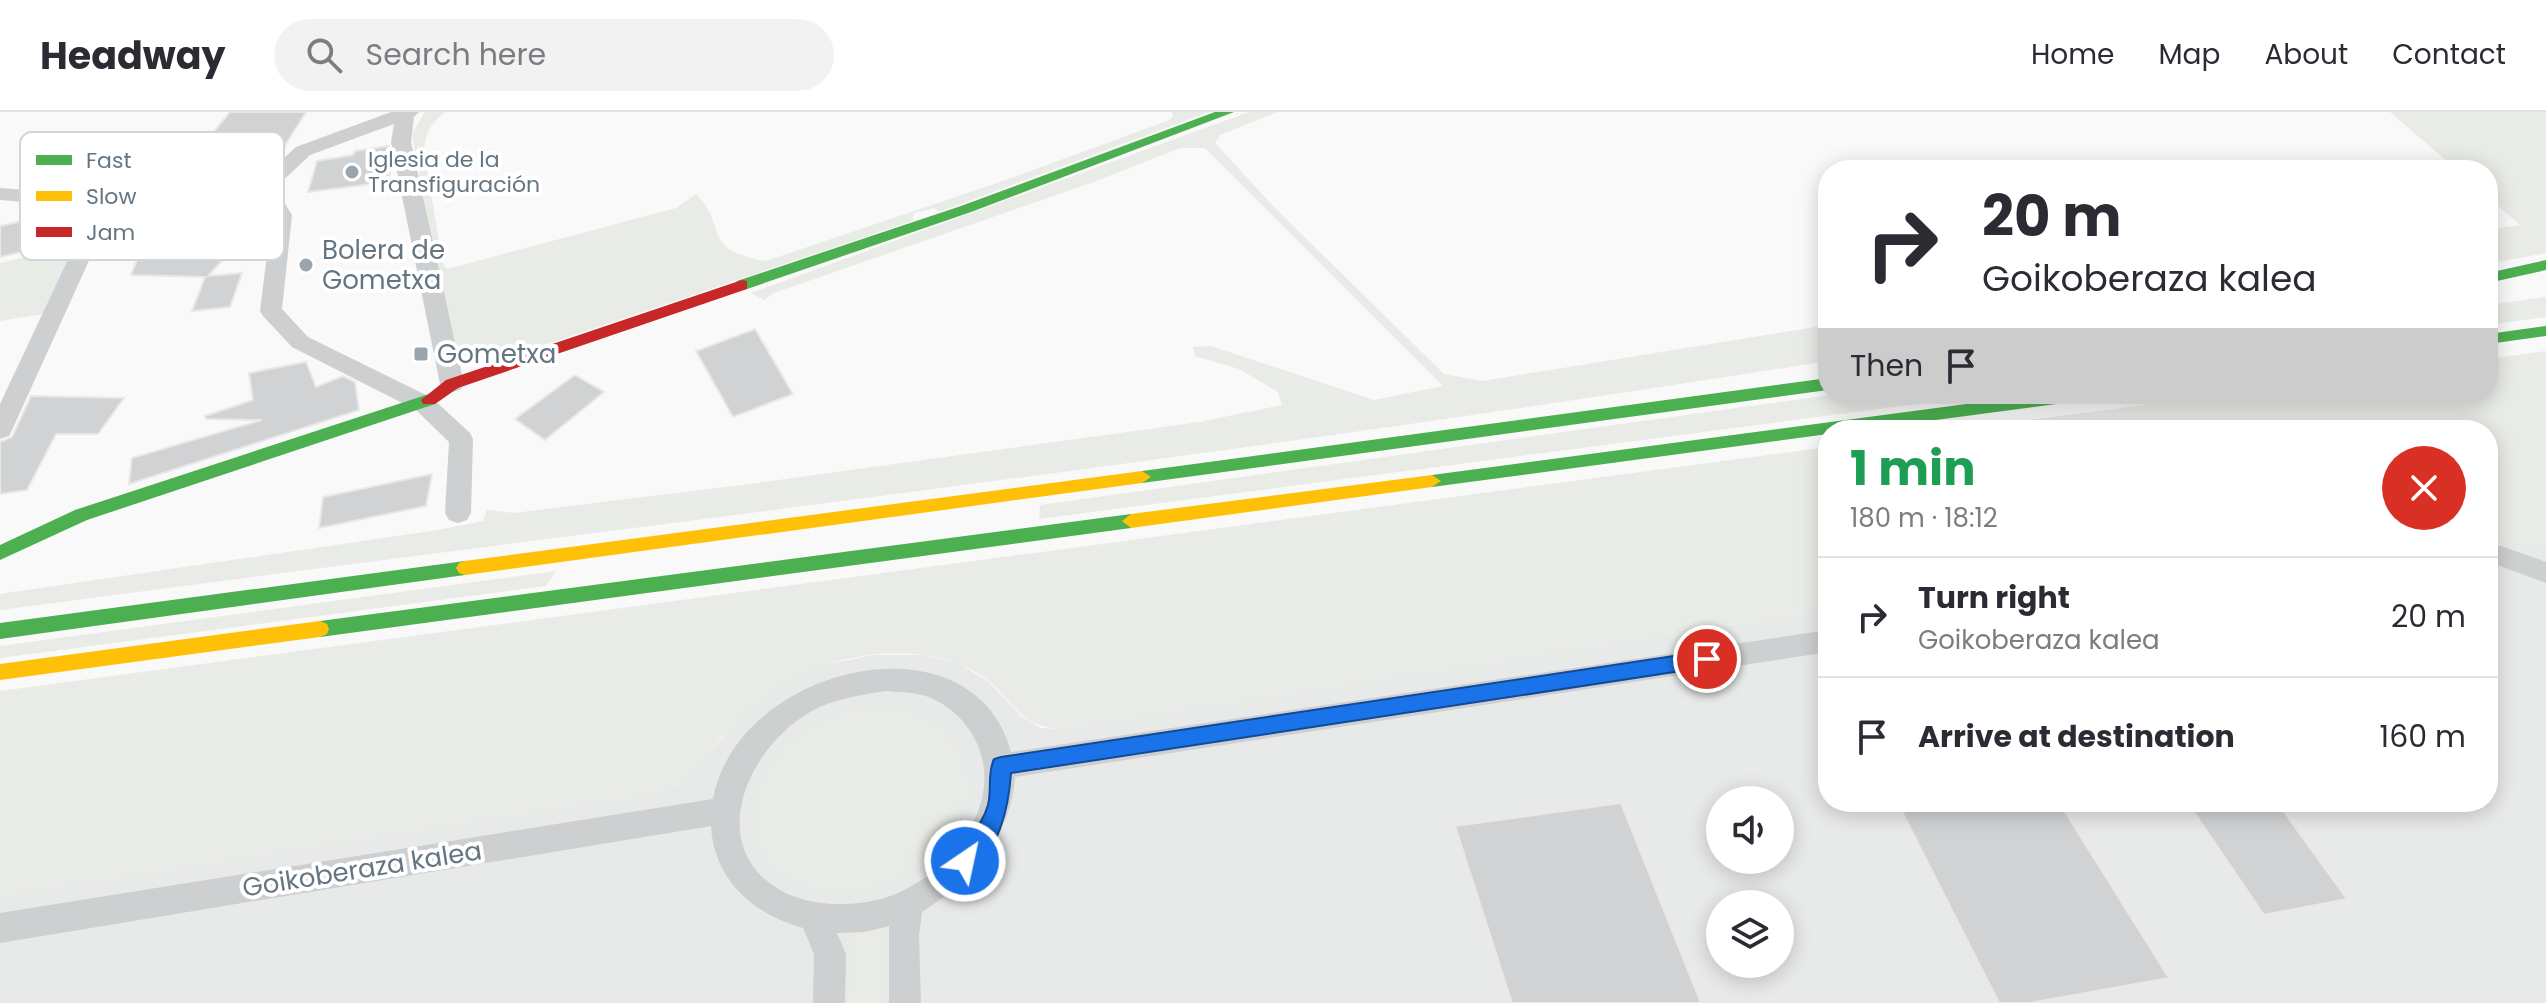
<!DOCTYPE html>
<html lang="en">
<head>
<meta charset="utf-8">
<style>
  :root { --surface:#fff; --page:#f2f2f3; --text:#2b2b33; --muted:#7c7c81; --line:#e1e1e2 }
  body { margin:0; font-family:Poppins,sans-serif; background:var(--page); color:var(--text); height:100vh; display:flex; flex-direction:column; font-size:30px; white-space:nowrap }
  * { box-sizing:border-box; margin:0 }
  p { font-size:26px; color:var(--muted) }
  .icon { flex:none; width:44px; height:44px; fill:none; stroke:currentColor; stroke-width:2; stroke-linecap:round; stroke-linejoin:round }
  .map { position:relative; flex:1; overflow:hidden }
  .drawer { position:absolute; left:1818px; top:308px; width:680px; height:392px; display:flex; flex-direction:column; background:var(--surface); border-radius:32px; box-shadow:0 4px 20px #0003 }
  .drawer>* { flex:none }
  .hud { position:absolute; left:1818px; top:48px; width:680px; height:244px; border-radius:32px; box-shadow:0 4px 20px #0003; background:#fff; color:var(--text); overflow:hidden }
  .fabs { position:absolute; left:1706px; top:674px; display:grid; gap:16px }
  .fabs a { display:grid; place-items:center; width:88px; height:88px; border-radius:50%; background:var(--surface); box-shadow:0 4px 20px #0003; font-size:40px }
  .pin { position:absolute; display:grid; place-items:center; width:68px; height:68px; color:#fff; margin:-34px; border:4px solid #fff; border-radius:50%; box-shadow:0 2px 8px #0007 }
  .me { position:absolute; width:88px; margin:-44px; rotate:34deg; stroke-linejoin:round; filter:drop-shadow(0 0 6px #0008) }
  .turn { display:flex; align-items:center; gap:28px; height:168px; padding:0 32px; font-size:36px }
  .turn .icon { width:104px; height:104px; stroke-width:2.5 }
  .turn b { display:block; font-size:56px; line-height:68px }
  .then { display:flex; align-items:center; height:76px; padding:0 32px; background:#0003; gap:16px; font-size:30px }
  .round { display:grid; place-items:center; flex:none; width:84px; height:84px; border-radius:42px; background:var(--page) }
  .headline { display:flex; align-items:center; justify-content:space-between; height:136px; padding:0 32px }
  h1 { font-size:48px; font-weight:700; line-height:60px; color:#1e9e55 }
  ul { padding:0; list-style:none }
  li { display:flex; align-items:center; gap:24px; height:120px; padding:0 32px; border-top:2px solid var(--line) }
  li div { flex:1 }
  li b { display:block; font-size:30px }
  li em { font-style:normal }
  header { display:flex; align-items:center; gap:48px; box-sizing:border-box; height:112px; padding:0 40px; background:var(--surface); border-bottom:2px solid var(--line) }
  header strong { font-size:38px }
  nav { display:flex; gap:44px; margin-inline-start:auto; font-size:28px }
  .search { width:560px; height:72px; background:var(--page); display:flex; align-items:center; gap:20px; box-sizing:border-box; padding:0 28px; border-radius:44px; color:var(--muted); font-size:30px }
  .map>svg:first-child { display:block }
  .built { fill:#e8e9e9; fill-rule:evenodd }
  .green { fill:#e8ebe6 }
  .building { fill:#d0d2d3; stroke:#e8e8e8; stroke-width:2 }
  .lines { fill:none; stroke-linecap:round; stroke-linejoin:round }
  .street { fill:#cecfd0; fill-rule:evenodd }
  .fast { fill:#4caf50; fill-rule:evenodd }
  .slow { fill:#ffc107; fill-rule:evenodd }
  .jam { fill:#c62828; fill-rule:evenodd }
  .route { fill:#1a73e8; stroke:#114b97; stroke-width:2 }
  .poi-dot { fill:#99a4ac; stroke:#fff; stroke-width:3 }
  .labels { text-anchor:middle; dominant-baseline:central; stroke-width:8; stroke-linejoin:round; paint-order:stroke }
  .far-poi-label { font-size:22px; fill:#657683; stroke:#fff; text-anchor:start }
  .poi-label { font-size:26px; fill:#657683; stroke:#fff; text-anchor:start }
  .street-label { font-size:26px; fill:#657683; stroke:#fff }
  .key { fill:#fff; stroke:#d1d6da; stroke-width:2 }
  .key-label { font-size:22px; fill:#657683 }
</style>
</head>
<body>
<header>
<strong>Headway</strong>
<div class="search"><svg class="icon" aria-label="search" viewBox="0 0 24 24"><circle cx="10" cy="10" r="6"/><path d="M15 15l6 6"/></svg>Search here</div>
<nav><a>Home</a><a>Map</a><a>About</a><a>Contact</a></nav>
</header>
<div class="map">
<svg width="2546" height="891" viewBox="0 0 2546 891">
  <rect width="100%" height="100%" fill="#f9f9f9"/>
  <!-- built -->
  <path class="built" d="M2488 423 2536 432 2546 431V891H0V784L652 682 679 674 749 596 781 573 819 554 873 543H922L957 551 988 569 1021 604 1041 616 1062 617 1828 498V690H2488ZM1720 688H1780V748H1720ZM1720 792H1780V852H1720Z"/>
  <!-- green -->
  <g class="green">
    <path d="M425 0H445C430 12 425 22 424 41L443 152 447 157 676 96 696 82C729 115 699 138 766 149L1003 69 1167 9 1173 5 1172 0H1209L939 100 934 96 914 101 912 109 500 248 462 245 449 228 412 22Z"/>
    <path d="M1249 0H1277L1220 23 1215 31 1275 96 1444 262 1482 269 1828 213V249C1221 346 609 417 0 498V482L438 418 483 409 487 398 514 401 749 372 1200 310 1282 293 1278 280 1239 257 1195 244 1193 235 1211 234 1374 288 1443 274 1205 36H1180L1091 71 774 181 764 188 751 181Z"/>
    <path d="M2390 0H2546V141L2488 152V118L2520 113 2488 85V58H2457Z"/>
    <path d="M77 133 48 201 0 209V151Z"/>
    <path d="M2546 185V205L2488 213V193Z"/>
    <path d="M2546 239V431L2536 432 2488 423V318H1955L2226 282H2488V247Z"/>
    <path d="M1837 282H1993L1039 407 1040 393Z"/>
    <path d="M1828 335V498L1062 617C1020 615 1017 593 989 569 971 555 944 545 921 543 839 534 776 568 721 626 710 638 689 669 676 675 668 678 660 680 652 682L0 784V579Z"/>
    <path d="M556 459 546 474 0 546V534Z"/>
    <path d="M877 593C889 595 901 595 913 599 930 603 946 616 955 631 1014 719 869 822 784 764 729 728 754 656 798 621 821 603 849 598 877 593Z"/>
    <path d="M885 817V891H848L849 822Z"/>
  </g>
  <!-- building -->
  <g class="building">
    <path d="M230 0H306L279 43H220L186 78 108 89 110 85 97 83 141 37 199 38Z"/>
    <path d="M389 34 392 49 388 70 308 80 317 49 353 43 355 39Z"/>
    <path d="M225 91 238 97 264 96 266 100 208 164 242 161 230 195 192 199 205 165 131 163 139 143 158 137 174 99Z"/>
    <path d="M36 106 30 138 0 145V114Z"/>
    <path d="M755 217 793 282 733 305 696 239Z"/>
    <path d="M306 250 316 275 343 264 355 270 359 298 129 372 132 346 262 308 206 307 205 304 253 288 249 261Z"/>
    <path d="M575 263 604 280 545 328 515 307Z"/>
    <path d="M31 284 124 286 98 322H56L27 378 0 382V330L12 325Z"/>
    <path d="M432 362 426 394 319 416 323 385Z"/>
    <path d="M1897 690H2059L2169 866 2030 891H1999Z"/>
    <path d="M2187 690H2277L2347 787 2264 803Z"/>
    <path d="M1621 691 1701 891H1512L1455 714Z"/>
  </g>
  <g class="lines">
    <!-- street -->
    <g class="street">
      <path d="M391 0H419L414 5 411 30 464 272 460 278 452 280 444 278 440 272 391 30 394 12 310 43 275 76 292 103 282 197 308 225 432 286 470 321 473 327 471 401 467 408 458 411 449 408 445 401 449 330 416 298 292 235 263 204 260 199 272 103 258 82 108 107 12 318 9 324 0 327V292L88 105 36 91 0 88V76L37 79 100 95 258 70 296 35Z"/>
      <path d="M2488 434H2501L2546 450V471L2500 454H2488Z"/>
      <path d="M1828 518V540L1015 665C1011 725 971 769 922 800L919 824 921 891H889V814L865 820 837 821 846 842 845 891H813L814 842 803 816C753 802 714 768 711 714L0 831V801L713 687C737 554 973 498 1011 640ZM886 579C898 580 911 580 922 583 941 588 960 603 970 619 1012 682 955 759 893 783 860 796 811 796 780 778 703 733 749 635 810 600 833 587 860 583 886 579Z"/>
    </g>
    <!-- fast -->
    <g class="fast">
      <path d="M1215 0H1234L971 100 747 177 742 178 734 173 737 169 961 94Z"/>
      <path d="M2546 148V158L2488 171V161Z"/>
      <path d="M2546 214V224L2488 232V222Z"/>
      <path d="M1828 266V278L1142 371 1133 365 1142 359Z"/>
      <path d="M429 282 435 284 437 288 435 292 87 408 0 448V433L75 398Z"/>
      <path d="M2042 282H2094L2086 288 1860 318H1828V322L1432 375 1423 369 1432 363Z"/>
      <path d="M1131 402 1140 409 1131 416 320 525 313 522 311 517 313 512 320 509Z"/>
      <path d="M465 449 471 451 474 456 471 461 465 463 0 527V511Z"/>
    </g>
    <!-- slow -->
    <g class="slow">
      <path d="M1142 359 1151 365 1142 371 465 463 459 461 456 456 459 451 465 449Z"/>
      <path d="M1432 363 1441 369 1432 375 1131 416 1122 409 1131 402Z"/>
      <path d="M320 509 327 512 329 517 327 522 320 525 0 568V552Z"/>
    </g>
    <!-- jam -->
    <path class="jam" d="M742 168 747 169V177L458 276 435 292H423L421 288 446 268Z"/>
  </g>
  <!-- route -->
  <path class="route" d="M1707 539 1713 541 1716 547 1713 553 1707 555 1011 661C1009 692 999 746 965 759L958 756 955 749C964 729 982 715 988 693 992 678 987 662 994 647L1001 645Z"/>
  <!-- markers -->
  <g class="poi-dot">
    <circle cx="352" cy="60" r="8"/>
    <circle cx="306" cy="153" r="8"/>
    <rect x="413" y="234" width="16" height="16" rx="4"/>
  </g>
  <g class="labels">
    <!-- far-poi labels -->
    <g class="far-poi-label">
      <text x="368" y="47">Iglesia de la<tspan x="368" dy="25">Transfiguración</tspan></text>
    </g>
    <!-- poi labels -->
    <g class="poi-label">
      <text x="322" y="138">Bolera de<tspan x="322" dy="30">Gometxa</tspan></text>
      <text x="437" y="242">Gometxa</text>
    </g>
    <!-- street labels -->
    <g class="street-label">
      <text transform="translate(362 757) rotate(-9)">Goikoberaza kalea</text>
    </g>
  </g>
  <!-- legend -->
  <rect x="20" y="20" width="264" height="128" rx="12" class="key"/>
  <rect x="36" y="43" width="36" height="10" fill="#4caf50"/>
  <rect x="36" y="79" width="36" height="10" fill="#ffc107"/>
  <rect x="36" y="115" width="36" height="10" fill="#c62828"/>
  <g class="key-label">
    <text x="86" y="56">Fast</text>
    <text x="86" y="92">Slow</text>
    <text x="86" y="128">Jam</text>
  </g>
</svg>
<div class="fabs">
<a><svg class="icon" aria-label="sound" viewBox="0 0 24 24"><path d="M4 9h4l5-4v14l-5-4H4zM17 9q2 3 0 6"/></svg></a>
<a><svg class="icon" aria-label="layers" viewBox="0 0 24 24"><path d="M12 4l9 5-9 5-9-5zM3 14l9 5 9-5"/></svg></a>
</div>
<div class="pin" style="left:1707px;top:547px;background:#d93025"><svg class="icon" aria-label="arrive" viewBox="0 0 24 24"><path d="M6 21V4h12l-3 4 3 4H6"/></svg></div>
<svg class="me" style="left:965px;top:749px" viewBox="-20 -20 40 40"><circle r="17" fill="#1a73e8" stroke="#fff" stroke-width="3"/><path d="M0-11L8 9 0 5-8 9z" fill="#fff"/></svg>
<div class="hud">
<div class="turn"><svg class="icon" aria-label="right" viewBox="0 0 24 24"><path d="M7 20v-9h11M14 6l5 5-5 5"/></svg><div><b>20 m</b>Goikoberaza kalea</div></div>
<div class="then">Then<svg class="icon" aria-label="arrive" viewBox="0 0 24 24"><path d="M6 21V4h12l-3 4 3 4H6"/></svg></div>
</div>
<section class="drawer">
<div class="headline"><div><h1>1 min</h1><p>180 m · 18:12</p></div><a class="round" style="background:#d93025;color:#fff"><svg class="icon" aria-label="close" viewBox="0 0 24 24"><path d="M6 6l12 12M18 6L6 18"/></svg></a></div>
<ul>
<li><svg class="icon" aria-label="right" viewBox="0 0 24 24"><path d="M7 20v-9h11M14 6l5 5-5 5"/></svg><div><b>Turn right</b><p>Goikoberaza kalea</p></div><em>20 m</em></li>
<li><svg class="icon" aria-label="arrive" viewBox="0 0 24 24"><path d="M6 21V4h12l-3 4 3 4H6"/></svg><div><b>Arrive at destination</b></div><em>160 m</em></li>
</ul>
</section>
</div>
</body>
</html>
